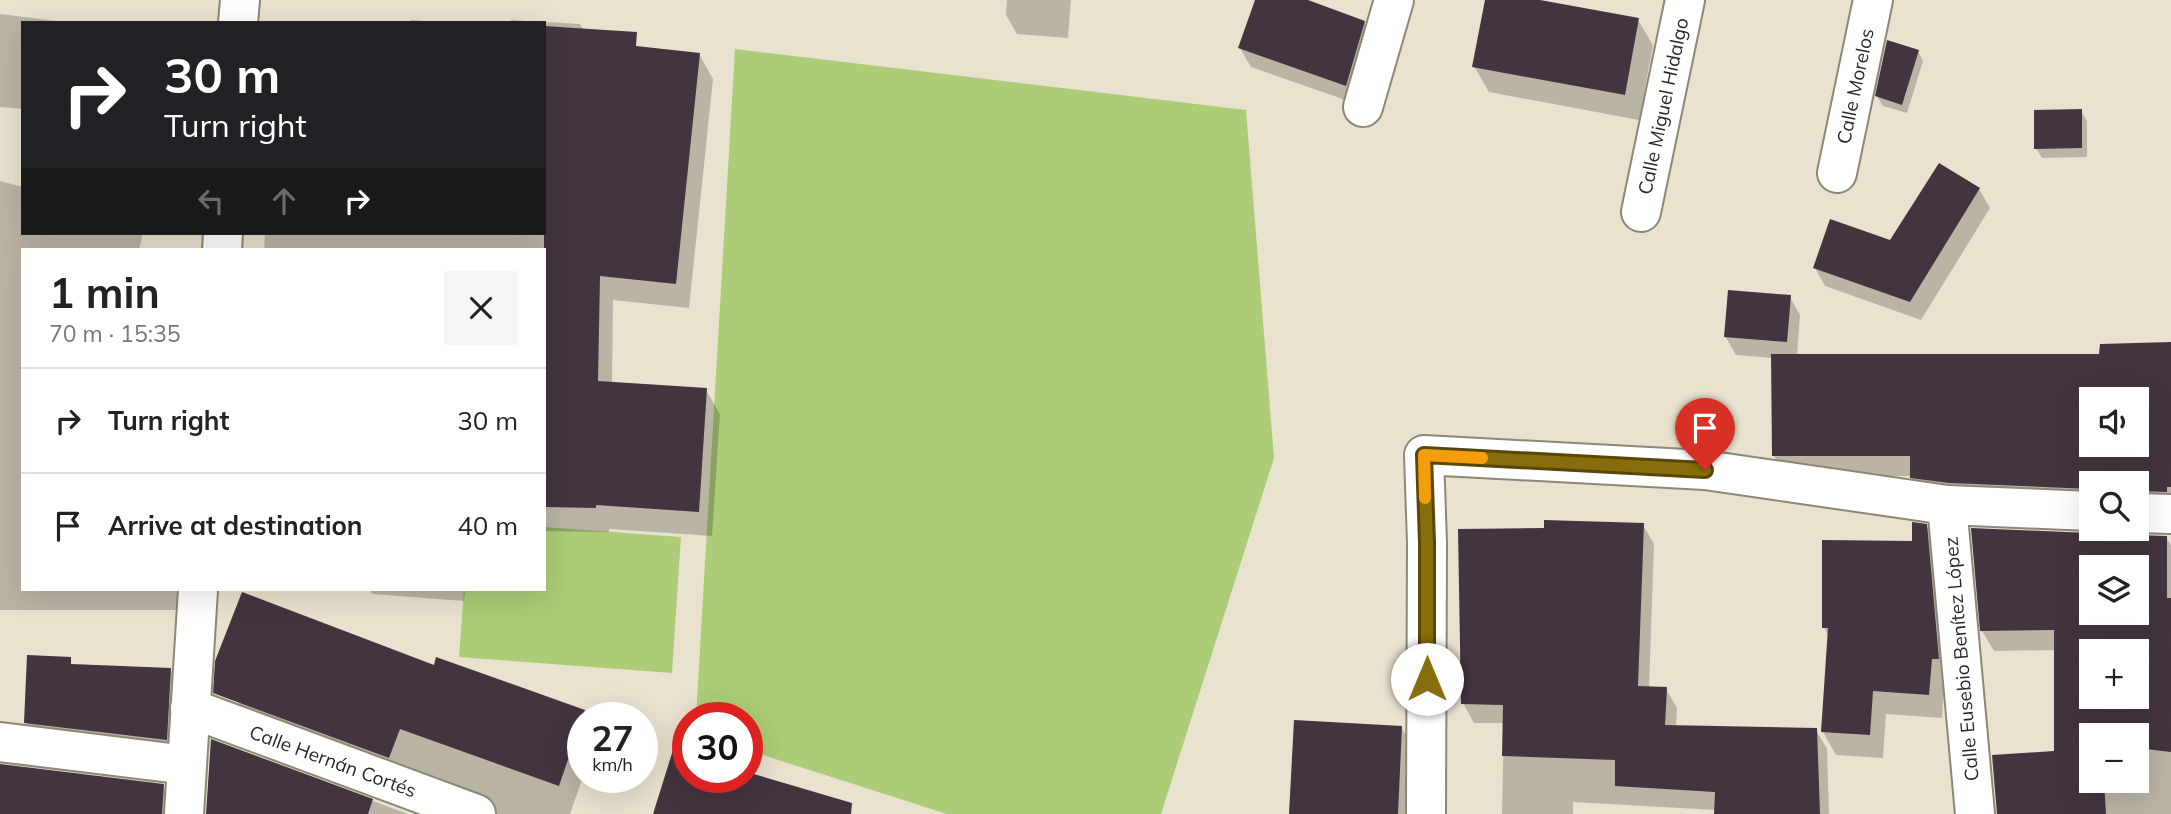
<!DOCTYPE html>
<html lang="en">
<head>
<meta charset="utf-8">
<style>
  :root { --surface:#fff; --page:#f6f6f6; --text:#222; --muted:#767676; --line:#e0e0e0 }
  body { margin:0; font-family:Mulish,sans-serif; background:var(--page); color:var(--text); height:100vh; display:flex; flex-direction:column; font-size:26px; white-space:nowrap }
  * { box-sizing:border-box; margin:0 }
  p { font-size:23px; color:var(--muted) }
  .icon { flex:none; width:38px; height:38px; fill:none; stroke:currentColor; stroke-width:2; stroke-linecap:round; stroke-linejoin:round }
  .map { position:relative; flex:1; overflow:hidden }
  .drawer { position:absolute; left:21px; top:248px; width:525px; height:343px; display:flex; flex-direction:column; background:var(--surface); border-radius:0px; box-shadow:0 7px 28px #0002 }
  .drawer>* { flex:none }
  .hud { position:absolute; left:21px; top:21px; width:525px; height:214px; border-radius:0px; box-shadow:0 7px 28px #0002; background:#202124; color:#fff; overflow:hidden }
  .controls { position:absolute; left:2079px; top:387px; display:grid; gap:14px }
  .controls a { display:grid; place-items:center; width:70px; height:70px; border-radius:0px; background:var(--surface); box-shadow:0 7px 28px #0002; font-size:35px }
  .speed { position:absolute; left:567px; top:702px; display:flex; gap:14px; font-size:35px; font-weight:700; text-align:center }
  .speed>* { display:grid; place-content:center; width:91px; height:91px; border-radius:50%; background:var(--surface); box-shadow:0 7px 28px #0002; line-height:1 }
  .speed small { font-size:18px; font-weight:400 }
  .speed .limit { border:10px solid #d22; background:#fff; color:#111 }
  .pin { position:absolute; display:grid; place-items:center; width:60px; height:60px; color:#fff; margin:-72px -30px; border-radius:50% 50% 50% 0; rotate:-45deg; box-shadow:0 0 7px #0007 }
  .pin .icon { rotate:45deg }
  .me { position:absolute; width:77px; margin:-38px; rotate:0deg; stroke-linejoin:round; filter:drop-shadow(0 0 5px #0008) }
  .turn { display:flex; align-items:center; gap:24px; height:147px; padding:0 28px; font-size:32px }
  .turn .icon { width:91px; height:91px; stroke-width:2.5 }
  .turn b { display:block; font-size:49px; line-height:60px }
  .lanes { display:flex; align-items:center; height:66px; padding:0 28px; background:#0003; justify-content:center; gap:35px; direction:ltr }
  .lanes .off { opacity:.35 }
  .round { display:grid; place-items:center; flex:none; width:74px; height:74px; border-radius:0px; background:var(--page) }
  .head { display:flex; align-items:center; justify-content:space-between; height:119px; padding:0 28px }
  h1 { font-size:42px; font-weight:700; line-height:52px }
  ul { padding:0; list-style:none }
  li { display:flex; align-items:center; gap:21px; height:105px; padding:0 28px; border-top:2px solid var(--line) }
  li div { flex:1 }
  li b { display:block; font-size:26px }
  li em { font-style:normal }
  .map>svg:first-child { display:block }
  .green { fill:#accc77 }
  .shadow { fill:#0003; fill-rule:evenodd }
  .building { fill:#433540; fill-rule:evenodd }
  .lines { fill:none; stroke-linecap:round; stroke-linejoin:round }
  .minor-casing { stroke:#8d8776; stroke-width:42 }
  .minor { stroke:#fff; stroke-width:38 }
  .route-casing { stroke:#584708; stroke-width:18 }
  .route { stroke:#886d0c; stroke-width:12 }
  .slow { stroke:#f59e0b; stroke-width:12 }
  .labels { text-anchor:middle; dominant-baseline:central; stroke-width:7; stroke-linejoin:round; paint-order:stroke }
  .street-label { font-size:19px; fill:#2b2822; stroke:#fff }
</style>
</head>
<body>
<div class="map">
<svg width="2171" height="814" viewBox="0 0 2171 814">
  <rect width="100%" height="100%" fill="#e9e2cf"/>
  <!-- green -->
  <g class="green">
    <path d="M735 49 1246 110 1274 458 1161 814H947L747 750V718L696 717Z"/>
    <path d="M544 527 681 537 672 673 459 657 464 590H544Z"/>
  </g>
  <!-- shadow -->
  <g class="shadow">
    <path d="M1007 0H1071L1068 38 1017 34 1006 15Z"/>
    <path d="M1257 0H1303L1364 22 1375 41 1357 104 1251 67 1240 48Z"/>
    <path d="M1486 0H1532L1638 20 1653 45 1639 120 1489 92 1474 66Z"/>
    <path d="M0 14 73 23H23V109L0 107Z"/>
    <path d="M411 20 454 23H411Z"/>
    <path d="M511 20 580 24 591 43 699 54 713 79 689 308 613 300 612 384 706 390 720 414 712 536 609 529V532L544 531V250H264L265 233H544V23H511Z"/>
    <path d="M1918 51 1923 61 1907 113 1883 106 1877 96Z"/>
    <path d="M2081 111 2087 121V157L2042 158 2036 148Z"/>
    <path d="M0 181 23 187V233H143L139 250H23V590H196L188 610H0Z"/>
    <path d="M1979 189 1990 208 1921 320 1825 286 1815 268 1891 243Z"/>
    <path d="M1790 297 1800 315 1797 356H2100L2171 344V511L2137 514V483H2091V508L1924 497 1911 476H1785L1774 456 1773 358 1736 355 1725 336ZM2091 399H2137V444H2091Z"/>
    <path d="M1643 525 1654 544 1649 688 1666 689 1677 708 1676 727 1816 730 1827 749 1829 814H1716V810L1573 802V814H1502L1504 723H1474L1463 703Z"/>
    <path d="M1926 526 1939 549 1944 682 1942 718 1886 714 1883 758 1836 755 1823 732 1829 637 1824 627 1914 543Z"/>
    <path d="M2106 528H2127L2126 533 2136 537H2166L2171 546V814H1998L2056 752V650L1994 651 1982 631 2090 535ZM2091 567H2137V612H2091ZM2091 651H2137V696H2091ZM2091 735H2137V780H2091Z"/>
    <path d="M370 590H465L464 601 372 594Z"/>
    <path d="M435 667 584 711 587 718H583V777L570 814H492L252 725 238 702Z"/>
    <path d="M170 670 181 688 177 759 37 741 26 722Z"/>
    <path d="M1401 727 1413 747 1409 814H1291Z"/>
    <path d="M212 741 408 814H208Z"/>
    <path d="M0 766 163 786 176 809V814H0Z"/>
  </g>
  <!-- building -->
  <g class="building">
    <path d="M1255 0H1308L1365 21 1346 86 1238 48Z"/>
    <path d="M1485 0H1540L1639 18 1625 95 1472 67Z"/>
    <path d="M544 26 637 32 636 46 700 53 676 284 600 276 598 381 707 388 699 512 596 505V508L544 507Z"/>
    <path d="M1887 40 1919 50 1902 105 1875 96Z"/>
    <path d="M2082 109V148L2034 149V110Z"/>
    <path d="M1939 163 1980 188 1910 302 1813 268 1830 219 1890 240Z"/>
    <path d="M1728 290 1791 295 1787 342 1724 337Z"/>
    <path d="M2171 342V487H2167V492L2137 491V483H2091V489L1949 483 1910 478V456H1772L1771 354H2099L2100 344ZM2091 399H2137V444H2091Z"/>
    <path d="M1544 520 1644 523 1638 686 1667 687 1665 725 1817 728 1820 814H1714L1715 792 1615 786V760L1502 756 1503 705 1461 704 1458 529 1544 528Z"/>
    <path d="M1912 522 1927 524 1939 659H1932L1929 695 1873 691 1870 735 1821 732 1828 628H1822V540L1912 541Z"/>
    <path d="M1971 528 2090 533 2103 528H2122L2126 532 2136 535 2167 536V598H2171V752L2137 748V735H2091V780H2104L2106 814H1997L1992 755 2054 751V630L1980 631ZM2091 567H2137V612H2091ZM2091 651H2137V696H2091Z"/>
    <path d="M242 592 434 665 436 657 585 710 559 786 400 729 389 758 213 693 215 661Z"/>
    <path d="M27 655 71 657V664L171 668 167 740 24 723Z"/>
    <path d="M1294 720 1402 726 1398 814H1289Z"/>
    <path d="M211 739 373 799 368 814H206Z"/>
    <path d="M673 750 688 755V777H747V772L852 803 851 814H653Z"/>
    <path d="M0 764 164 784 162 814H0Z"/>
  </g>
  <g class="lines">
    <defs>
      <g id="minor">
        <path d="M238 23 240 0"/>
        <path d="M1363 107 1394 0"/>
        <path d="M1837 173 1873 0"/>
        <path d="M1641 212 1685 0"/>
        <path d="M222 250 223 233"/>
        <path d="M1947 505 1975 814"/>
        <path d="M2137 513 2171 514"/>
        <path d="M190 708 476 814"/>
        <path d="M0 742 187 765"/>
        <path d="M184 814 198 590"/>
        <path d="M1426 814 1427 543 1424 455 1705 470 1947 505 2091 511"/>
      </g>
    </defs>
    <!-- minor casing -->
    <use href="#minor" class="minor-casing"/>
    <!-- minor -->
    <use href="#minor" class="minor"/>
  </g>
  <g class="lines">
    <defs>
      <path id="route" d="M1427 679V543L1424 455 1705 470"/>
    </defs>
    <!-- route casing -->
    <use href="#route" class="route-casing"/>
    <!-- route -->
    <use href="#route" class="route"/>
    <!-- slow -->
    <path class="slow" d="M1425 498 1424 455 1482 458"/>
  </g>
  <g class="labels">
    <!-- street labels -->
    <g class="street-label">
      <text transform="translate(1855 86) rotate(-78)">Calle Morelos</text>
      <text transform="translate(1663 106) rotate(-78)">Calle Miguel Hidalgo</text>
      <text transform="translate(1961 659) rotate(-95)">Calle Eusebio Benítez López</text>
      <text transform="translate(333 761) rotate(20)">Calle Hernán Cortés</text>
    </g>
  </g>
</svg>
<div class="controls">
<a><svg class="icon" aria-label="sound" viewBox="0 0 24 24"><path d="M4 9h4l5-4v14l-5-4H4zM17 9q2 3 0 6"/></svg></a>
<a><svg class="icon" aria-label="search" viewBox="0 0 24 24"><circle cx="10" cy="10" r="6"/><path d="M15 15l6 6"/></svg></a>
<a><svg class="icon" aria-label="layers" viewBox="0 0 24 24"><path d="M12 4l9 5-9 5-9-5zM3 14l9 5 9-5"/></svg></a>
<a>+</a>
<a>−</a>
</div>
<div class="speed"><div>27<small>km/h</small></div><div class="limit">30</div></div>
<div class="pin" style="left:1705px;top:470px;background:#d93025"><svg class="icon" aria-label="arrive" viewBox="0 0 24 24"><path d="M6 21V4h12l-3 4 3 4H6"/></svg></div>
<svg class="me" style="left:1427px;top:679px" viewBox="-20 -20 40 40"><circle r="19" fill="#fff"/><path d="M0-13L10 11 0 6-10 11z" fill="#886d0c"/></svg>
<div class="hud">
<div class="turn"><svg class="icon" aria-label="right" viewBox="0 0 24 24"><path d="M7 20v-9h11M14 6l5 5-5 5"/></svg><div><b>30 m</b>Turn right</div></div>
<div class="lanes"><svg class="icon off" aria-label="left" viewBox="0 0 24 24"><path d="M17 20v-9H6M10 6l-5 5 5 5"/></svg><svg class="icon off" aria-label="ahead" viewBox="0 0 24 24"><path d="M12 20V5M6 11l6-6 6 6"/></svg><svg class="icon" aria-label="right" viewBox="0 0 24 24"><path d="M7 20v-9h11M14 6l5 5-5 5"/></svg></div>
</div>
<section class="drawer">
<div class="head"><div><h1>1 min</h1><p>70 m · 15:35</p></div><a class="round"><svg class="icon" aria-label="close" viewBox="0 0 24 24"><path d="M6 6l12 12M18 6L6 18"/></svg></a></div>
<ul>
<li><svg class="icon" aria-label="right" viewBox="0 0 24 24"><path d="M7 20v-9h11M14 6l5 5-5 5"/></svg><div><b>Turn right</b></div><em>30 m</em></li>
<li><svg class="icon" aria-label="arrive" viewBox="0 0 24 24"><path d="M6 21V4h12l-3 4 3 4H6"/></svg><div><b>Arrive at destination</b></div><em>40 m</em></li>
</ul>
</section>
</div>
</body>
</html>
